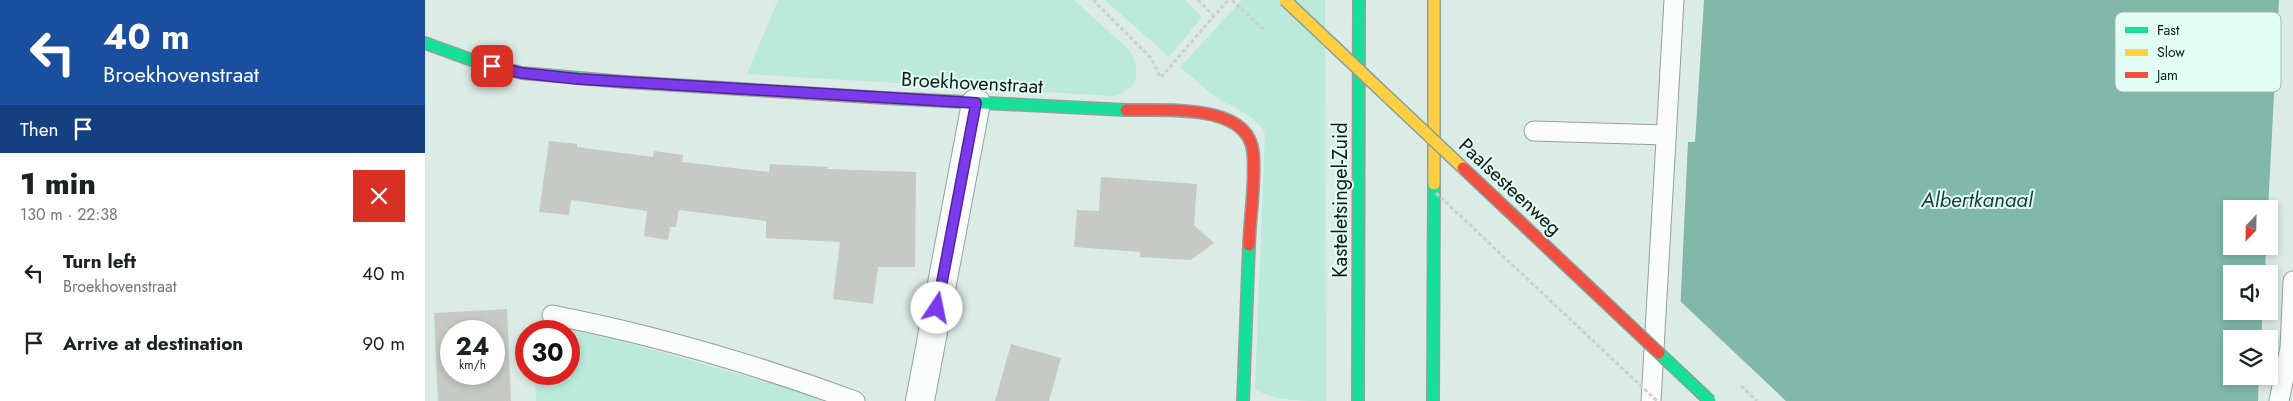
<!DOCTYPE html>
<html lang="en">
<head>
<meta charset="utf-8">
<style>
  :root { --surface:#fff; --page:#f2f2f2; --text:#202124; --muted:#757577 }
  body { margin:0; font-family:Jost,sans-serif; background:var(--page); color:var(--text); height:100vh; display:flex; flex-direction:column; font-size:19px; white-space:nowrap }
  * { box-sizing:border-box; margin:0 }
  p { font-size:16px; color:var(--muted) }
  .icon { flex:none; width:28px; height:28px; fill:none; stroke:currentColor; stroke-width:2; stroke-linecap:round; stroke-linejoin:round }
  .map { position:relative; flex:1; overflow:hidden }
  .drawer { display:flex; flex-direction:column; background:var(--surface); width:425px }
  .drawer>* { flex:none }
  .banner { background:#1a4fa0; color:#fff; overflow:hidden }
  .needle { width:32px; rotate:202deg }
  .tools { position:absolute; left:1798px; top:200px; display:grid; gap:10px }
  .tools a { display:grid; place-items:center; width:55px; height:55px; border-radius:0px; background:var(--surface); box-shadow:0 2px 8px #0003; font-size:25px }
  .speed { position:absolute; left:15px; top:320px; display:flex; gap:10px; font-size:25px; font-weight:700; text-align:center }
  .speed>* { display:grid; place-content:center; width:65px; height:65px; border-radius:50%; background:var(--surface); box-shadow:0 2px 8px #0003; line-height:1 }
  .speed small { font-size:12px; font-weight:400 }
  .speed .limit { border:8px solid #d22; background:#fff; color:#111 }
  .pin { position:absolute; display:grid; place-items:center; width:42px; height:42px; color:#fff; margin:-21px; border-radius:10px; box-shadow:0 2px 8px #0006 }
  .me { position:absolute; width:55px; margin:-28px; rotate:11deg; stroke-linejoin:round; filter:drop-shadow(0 0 4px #0008) }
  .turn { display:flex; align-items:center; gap:18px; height:105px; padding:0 20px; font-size:22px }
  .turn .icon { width:65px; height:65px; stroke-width:2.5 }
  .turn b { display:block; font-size:35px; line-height:42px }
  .then { display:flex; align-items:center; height:48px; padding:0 20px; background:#0003; gap:10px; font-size:19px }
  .round { display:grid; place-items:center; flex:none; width:52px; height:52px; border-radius:0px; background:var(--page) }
  .overview { display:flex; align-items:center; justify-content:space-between; height:85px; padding:0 20px }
  h1 { font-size:30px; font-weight:800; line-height:38px }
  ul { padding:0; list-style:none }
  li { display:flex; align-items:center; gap:15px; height:70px; padding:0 20px }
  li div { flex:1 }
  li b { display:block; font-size:19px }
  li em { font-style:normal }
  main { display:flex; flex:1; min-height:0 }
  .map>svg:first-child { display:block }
  .green { fill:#bbeada }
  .water { fill:#81b8a7 }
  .pier { fill:#dbebe5 }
  .building { fill:#c7c9c7; fill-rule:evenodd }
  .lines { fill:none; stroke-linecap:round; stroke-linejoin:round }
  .lane-casing { stroke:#94a09c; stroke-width:21 }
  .street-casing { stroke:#94a09c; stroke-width:30 }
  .fast-casing { stroke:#94a09c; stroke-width:14 }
  .slow-casing { stroke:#94a09c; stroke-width:14 }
  .jam-casing { stroke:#94a09c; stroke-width:14 }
  .path { stroke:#ccd0ce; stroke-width:3; stroke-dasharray:4 2.5; stroke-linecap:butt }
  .lane { stroke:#fafcfb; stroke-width:19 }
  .street { stroke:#fafcfb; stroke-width:28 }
  .fast { stroke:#16e098; stroke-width:11 }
  .slow { stroke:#ffcf43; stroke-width:11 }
  .jam { stroke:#f24e42; stroke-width:11 }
  .fast-bridge-casing { stroke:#859f97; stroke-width:14; stroke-linecap:butt }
  .slow-bridge-casing { stroke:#859f97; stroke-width:14; stroke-linecap:butt }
  .jam-bridge-casing { stroke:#859f97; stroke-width:14; stroke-linecap:butt }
  .path-bridge { stroke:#ccd0ce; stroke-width:3; stroke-dasharray:4 2.5; stroke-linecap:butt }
  .fast-bridge { stroke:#16e098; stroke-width:11 }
  .slow-bridge { stroke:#ffcf43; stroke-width:11 }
  .jam-bridge { stroke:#f24e42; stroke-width:11 }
  .route-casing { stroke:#51269a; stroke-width:12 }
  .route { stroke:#7c3aed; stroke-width:9 }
  .labels { text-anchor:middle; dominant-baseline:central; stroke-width:4; stroke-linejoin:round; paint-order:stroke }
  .street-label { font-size:20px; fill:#101a16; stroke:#e2fef4 }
  .water-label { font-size:21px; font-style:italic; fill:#1a3c32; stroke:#e2fef4 }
  .key { fill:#e2fef4; stroke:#a3bab1; stroke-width:1 }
  .key-label { font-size:14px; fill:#101a16 }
</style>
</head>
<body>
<main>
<section class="drawer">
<div class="banner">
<div class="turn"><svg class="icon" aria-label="left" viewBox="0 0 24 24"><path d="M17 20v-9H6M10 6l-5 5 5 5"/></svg><div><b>40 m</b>Broekhovenstraat</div></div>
<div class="then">Then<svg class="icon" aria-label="arrive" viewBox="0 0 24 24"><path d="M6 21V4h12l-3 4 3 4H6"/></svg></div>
</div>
<div class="overview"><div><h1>1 min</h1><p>130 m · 22:38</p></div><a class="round" style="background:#d93025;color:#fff"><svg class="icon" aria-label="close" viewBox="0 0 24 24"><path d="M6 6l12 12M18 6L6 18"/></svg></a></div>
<ul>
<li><svg class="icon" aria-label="left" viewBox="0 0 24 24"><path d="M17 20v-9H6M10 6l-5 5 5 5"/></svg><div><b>Turn left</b><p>Broekhovenstraat</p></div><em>40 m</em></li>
<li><svg class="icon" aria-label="arrive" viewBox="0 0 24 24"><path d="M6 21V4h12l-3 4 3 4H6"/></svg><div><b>Arrive at destination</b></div><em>90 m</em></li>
</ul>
</section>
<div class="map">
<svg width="1868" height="401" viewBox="0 0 1868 401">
  <rect width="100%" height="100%" fill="#dbebe5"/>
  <!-- green -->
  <g class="green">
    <path d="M353 0H649L703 49C717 68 714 92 688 96L322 74Z"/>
    <path d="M680 0H760L777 17 744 57Z"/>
    <path d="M817 0H900L901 401C877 401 849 401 830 389L840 132C827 114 817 112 799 102 783 93 769 78 755 67Z"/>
    <path d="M144 326 380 393 399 401H111L110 374H144Z"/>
  </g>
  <!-- water -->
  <path class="water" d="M1279 0H1854L1843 209H1806V246H1841L1840 274H1806V311H1838L1836 339H1806V376H1834L1833 401H1251L1263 142H1270Z"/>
  <!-- pier -->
  <path class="pier" d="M1253 299 1361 401H1248Z"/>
  <!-- building -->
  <g class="building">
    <path d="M124 141 152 144V147L228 157 229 151 258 155 257 162 344 172 345 164 403 167 402 169 491 172 490 267H453L448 304 408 299 415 242 341 238V221L254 210 251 227H245L243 240 219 236 222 211 146 200 144 215 114 212Z"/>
    <path d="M676 177 772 184 769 225 789 243 766 260 715 257V252L649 247 652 210 674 211Z"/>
    <path d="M82 309 86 401H13L9 313ZM26 331H69V374H26Z"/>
    <path d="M586 344 636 358 624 401H570Z"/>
  </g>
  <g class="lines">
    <defs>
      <g id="lane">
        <path d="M1109 131 1240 135"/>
        <path d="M127 315C230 335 332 365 430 401"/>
        <path d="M1226 401 1249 0"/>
        <path d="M1854 401 1865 348 1868 281"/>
      </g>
      <path id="street" d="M495 401 551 103"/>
      <g id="fast">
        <path d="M0 43 52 62 97 73 200 82"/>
        <path d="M460 98 701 110"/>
        <path d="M818 401 824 245"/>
        <path d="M933 401 934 0"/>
        <path d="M1008 401 1009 184"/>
      </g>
      <path id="slow" d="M1009 184V0"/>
      <g id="jam">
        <path d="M200 82 460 98"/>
        <path d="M701 110C737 111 823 102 828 152 831 180 825 216 824 245"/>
      </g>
    </defs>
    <!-- lane casing -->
    <use href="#lane" class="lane-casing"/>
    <!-- street casing -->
    <use href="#street" class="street-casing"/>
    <!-- fast casing -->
    <use href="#fast" class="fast-casing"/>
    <!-- slow casing -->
    <use href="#slow" class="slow-casing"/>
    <!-- jam casing -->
    <use href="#jam" class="jam-casing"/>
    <!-- path -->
    <g class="path">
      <path d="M668 0 726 58 735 77"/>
      <path d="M773 0 788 15"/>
      <path d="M736 77 803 0"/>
    </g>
    <!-- lane -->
    <use href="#lane" class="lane"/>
    <!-- street -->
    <use href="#street" class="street"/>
    <!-- fast -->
    <use href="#fast" class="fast"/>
    <!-- slow -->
    <use href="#slow" class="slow"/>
    <!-- jam -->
    <use href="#jam" class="jam"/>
    <defs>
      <path id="fast-bridge" d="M1234 353 1285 401"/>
      <path id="slow-bridge" d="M860 0 1038 168"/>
      <path id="jam-bridge" d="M1038 168 1234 353"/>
    </defs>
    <!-- fast-bridge casing -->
    <use href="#fast-bridge" class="fast-bridge-casing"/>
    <!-- slow-bridge casing -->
    <use href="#slow-bridge" class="slow-bridge-casing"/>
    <!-- jam-bridge casing -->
    <use href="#jam-bridge" class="jam-bridge-casing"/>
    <!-- path-bridge -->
    <g class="path-bridge">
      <path d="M807 0 838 29"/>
      <path d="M1011 193 1232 401"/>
      <path d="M1316 386 1332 401"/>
    </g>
    <!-- fast-bridge -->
    <use href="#fast-bridge" class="fast-bridge"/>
    <!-- slow-bridge -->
    <use href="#slow-bridge" class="slow-bridge"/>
    <!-- jam-bridge -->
    <use href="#jam-bridge" class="jam-bridge"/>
  </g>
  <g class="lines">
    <defs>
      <path id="route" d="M67 66 97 73 154 79 551 103 512 308"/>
    </defs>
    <!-- route casing -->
    <use href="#route" class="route-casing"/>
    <!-- route -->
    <use href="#route" class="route"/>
  </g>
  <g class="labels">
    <!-- street labels -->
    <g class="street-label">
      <text transform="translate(547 83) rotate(3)">Broekhovenstraat</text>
      <text transform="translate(1085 187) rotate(43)">Paalsesteenweg</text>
      <text transform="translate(915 200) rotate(-90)">Kasteletsingel-Zuid</text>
    </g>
    <!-- water labels -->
    <g class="water-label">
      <text x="1552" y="200">Albertkanaal</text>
    </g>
  </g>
  <!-- legend -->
  <rect x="1690" y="12" width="166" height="80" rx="8" class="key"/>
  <rect x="1700" y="27" width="23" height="6" fill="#16e098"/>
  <rect x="1700" y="49" width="23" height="7" fill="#ffcf43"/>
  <rect x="1700" y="72" width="23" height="6" fill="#f24e42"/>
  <g class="key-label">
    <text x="1732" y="35">Fast</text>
    <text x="1732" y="57">Slow</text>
    <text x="1732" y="80">Jam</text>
  </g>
</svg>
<div class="tools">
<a><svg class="needle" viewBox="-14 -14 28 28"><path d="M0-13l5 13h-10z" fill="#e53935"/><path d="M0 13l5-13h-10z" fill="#757577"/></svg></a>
<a><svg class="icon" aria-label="sound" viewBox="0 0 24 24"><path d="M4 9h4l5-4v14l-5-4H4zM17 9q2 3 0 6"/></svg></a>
<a><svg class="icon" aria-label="layers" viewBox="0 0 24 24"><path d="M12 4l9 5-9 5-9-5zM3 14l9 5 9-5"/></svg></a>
</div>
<div class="speed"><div>24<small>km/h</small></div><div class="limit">30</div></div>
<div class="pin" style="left:67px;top:66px;background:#d93025"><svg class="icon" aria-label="arrive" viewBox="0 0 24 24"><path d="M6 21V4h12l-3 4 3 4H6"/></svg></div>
<svg class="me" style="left:512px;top:308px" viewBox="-20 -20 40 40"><circle r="19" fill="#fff"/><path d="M0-13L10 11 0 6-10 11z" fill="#7c3aed"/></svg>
</div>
</main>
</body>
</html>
